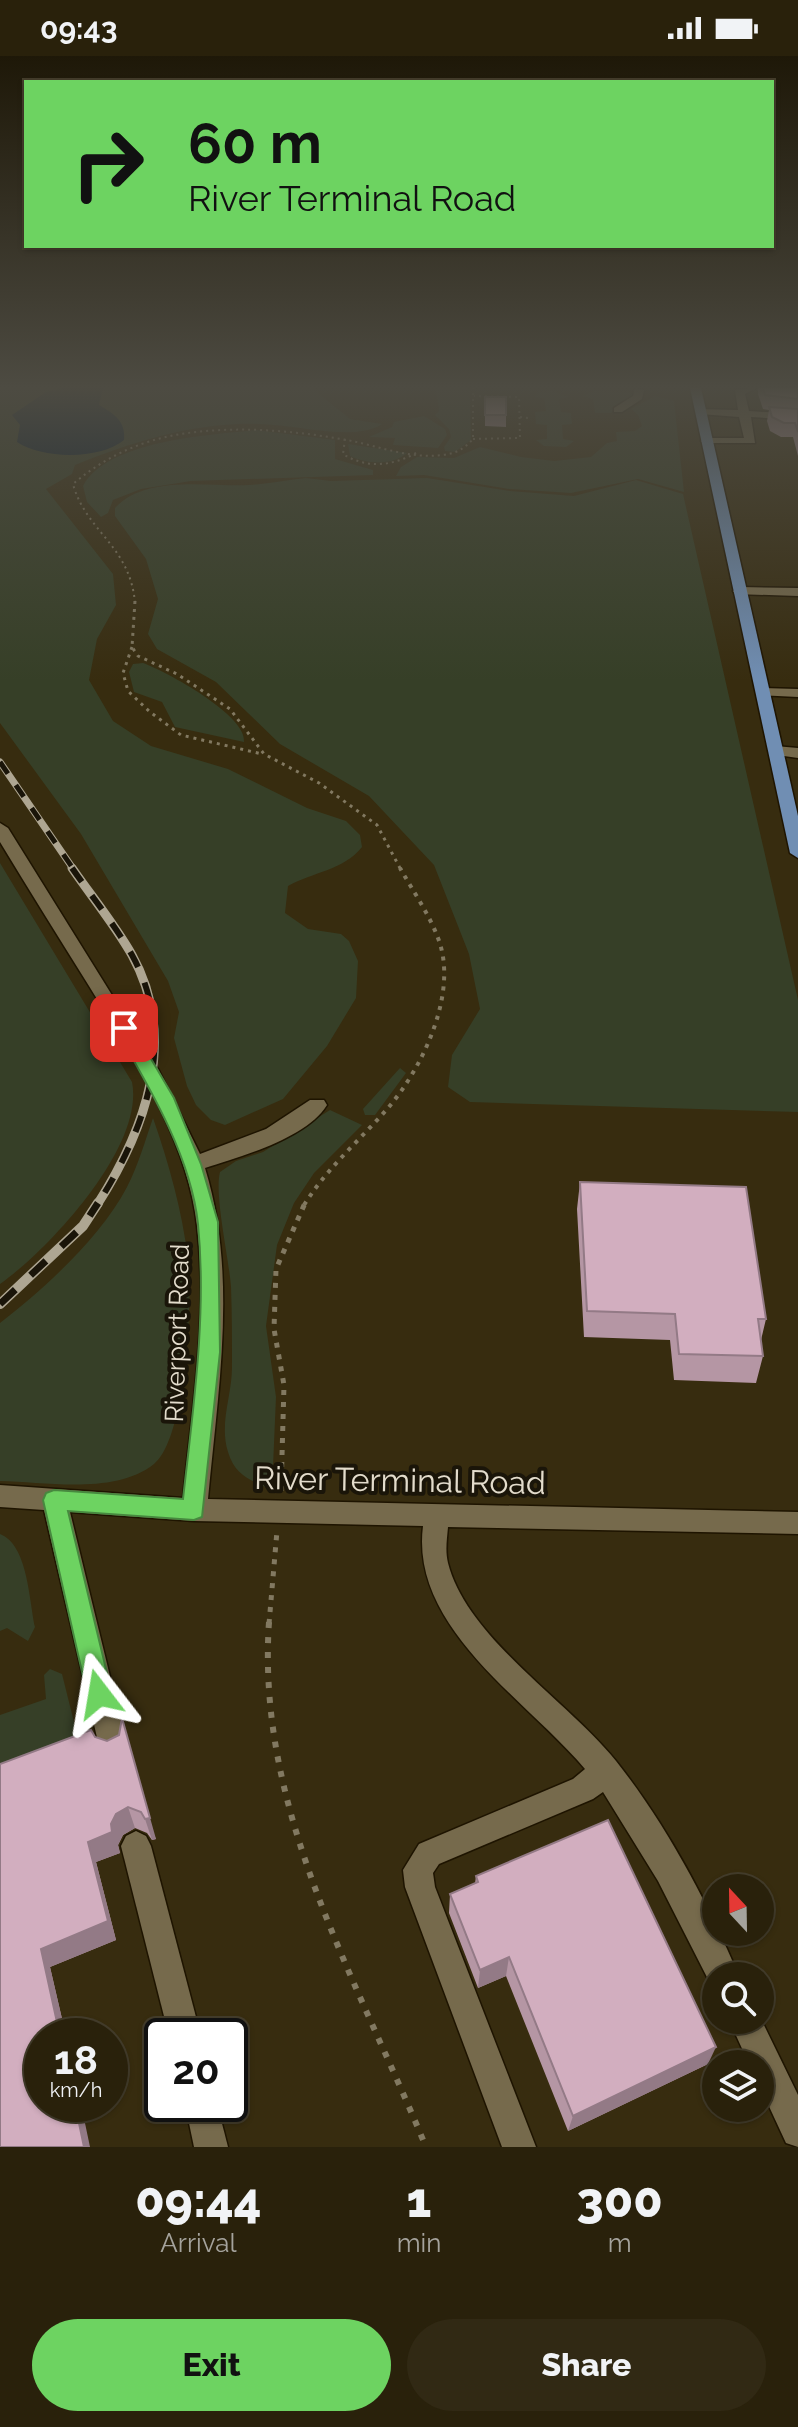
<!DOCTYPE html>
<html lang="en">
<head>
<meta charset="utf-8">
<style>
  :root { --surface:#29210b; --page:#312914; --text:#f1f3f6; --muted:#a5a39d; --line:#453e2c; --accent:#6dd361 }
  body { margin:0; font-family:Raleway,sans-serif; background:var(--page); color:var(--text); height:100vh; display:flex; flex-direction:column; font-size:30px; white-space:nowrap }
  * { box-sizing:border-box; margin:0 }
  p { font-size:26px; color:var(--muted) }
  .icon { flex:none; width:44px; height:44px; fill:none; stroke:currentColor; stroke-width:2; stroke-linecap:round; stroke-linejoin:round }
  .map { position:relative; height:2091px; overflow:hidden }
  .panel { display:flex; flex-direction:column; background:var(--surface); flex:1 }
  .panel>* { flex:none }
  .guide { position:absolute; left:24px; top:24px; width:750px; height:168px; border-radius:0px; box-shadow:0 2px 6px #0004,0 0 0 2px var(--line); background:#6dd361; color:#111; overflow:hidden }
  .needle { width:52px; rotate:338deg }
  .fabs { position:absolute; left:702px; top:1818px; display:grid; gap:16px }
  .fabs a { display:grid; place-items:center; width:72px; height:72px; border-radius:50%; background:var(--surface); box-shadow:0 2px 6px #0004,0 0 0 2px var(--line); font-size:40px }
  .speed { position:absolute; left:24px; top:1962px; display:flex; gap:16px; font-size:40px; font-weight:700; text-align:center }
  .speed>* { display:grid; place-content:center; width:104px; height:104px; border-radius:50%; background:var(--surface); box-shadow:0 2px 6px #0004,0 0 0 2px var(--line); line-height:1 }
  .speed small { font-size:20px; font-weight:400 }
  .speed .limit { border:4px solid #111; border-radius:12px; background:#fff; color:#111 }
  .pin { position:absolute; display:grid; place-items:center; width:68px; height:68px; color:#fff; margin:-34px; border-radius:16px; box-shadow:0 4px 12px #0006 }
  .me { position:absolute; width:88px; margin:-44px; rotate:346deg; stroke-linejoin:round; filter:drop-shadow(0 0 6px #0008) }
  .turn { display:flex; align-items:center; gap:28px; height:168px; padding:0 32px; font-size:36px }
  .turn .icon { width:104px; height:104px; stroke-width:2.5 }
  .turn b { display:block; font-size:56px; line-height:68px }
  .eta { display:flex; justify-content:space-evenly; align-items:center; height:136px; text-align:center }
  .eta b { font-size:48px; font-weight:800; line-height:56px }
  .button { display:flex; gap:16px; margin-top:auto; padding:16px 32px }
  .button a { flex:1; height:92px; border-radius:48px; background:var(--accent); color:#111; font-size:32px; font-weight:800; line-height:92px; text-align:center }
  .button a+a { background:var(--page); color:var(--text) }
  .status { display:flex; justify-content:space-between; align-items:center; height:56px; padding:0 40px; background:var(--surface); direction:ltr }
  .status svg { height:22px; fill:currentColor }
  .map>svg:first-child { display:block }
  .green { fill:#363f27 }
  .water { fill:#021930 }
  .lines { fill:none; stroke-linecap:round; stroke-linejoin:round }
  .minor-casing { stroke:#1e1400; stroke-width:3 }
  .major-casing { stroke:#1e1400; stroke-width:3 }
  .path-far4 { stroke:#827961; stroke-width:2; stroke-dasharray:2 4; stroke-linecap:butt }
  .path-far3 { stroke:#827961; stroke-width:3; stroke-dasharray:3 5; stroke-linecap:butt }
  .path-far2 { stroke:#827961; stroke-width:4; stroke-dasharray:4 6; stroke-linecap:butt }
  .path-far1 { stroke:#827961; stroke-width:5; stroke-dasharray:5 7; stroke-linecap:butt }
  .path { stroke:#827961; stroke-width:6; stroke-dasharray:6 9; stroke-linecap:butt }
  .minor { fill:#766a4c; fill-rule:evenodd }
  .major { fill:#708eb3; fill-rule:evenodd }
  .rail-far2-casing { stroke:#aea692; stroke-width:7 }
  .rail-far1-casing { stroke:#aea692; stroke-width:9 }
  .rail-casing { stroke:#aea692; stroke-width:10 }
  .rail-far2 { stroke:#1a1509; stroke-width:5; stroke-dasharray:14; stroke-linecap:butt }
  .rail-far1 { stroke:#1a1509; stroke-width:6; stroke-dasharray:17; stroke-linecap:butt }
  .rail { stroke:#1a1509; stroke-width:7; stroke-dasharray:21; stroke-linecap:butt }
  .wall { fill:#b596a4 }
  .shaded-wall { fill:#937a86 }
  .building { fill:#d2aebf; stroke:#937a86; stroke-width:2 }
  .route { fill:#6dd361; stroke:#47893f; stroke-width:2 }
  .labels { text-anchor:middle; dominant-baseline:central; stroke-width:8; stroke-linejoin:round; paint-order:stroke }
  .street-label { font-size:26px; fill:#e3dccc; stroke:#1a1509 }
  .near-street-label { font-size:32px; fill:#e3dccc; stroke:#1a1509 }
</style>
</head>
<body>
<div class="status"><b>09:43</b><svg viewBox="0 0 49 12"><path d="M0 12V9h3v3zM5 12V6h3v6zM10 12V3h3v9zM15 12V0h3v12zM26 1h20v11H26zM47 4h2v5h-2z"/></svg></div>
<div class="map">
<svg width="798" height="2091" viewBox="0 0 798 2091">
  <rect width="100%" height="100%" fill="#372c0f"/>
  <!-- green -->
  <g class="green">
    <path d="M0 332H312L350 363 382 368C356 385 305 371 274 369 208 362 136 384 75 409L72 418 46 433 113 518 116 549 97 583 89 624 113 665 151 690 228 713 307 752 346 765 360 779 362 791C344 814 313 816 288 830L285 857 308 873 341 878 349 885 358 905 356 942 327 990 283 1043 225 1069 211 1064 196 1049 187 1030 174 982 179 956 168 925 81 778 0 667Z"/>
    <path d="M436 332H470L471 384 455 396 445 395 444 391 451 381 449 373 435 359 439 355Z"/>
    <path d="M552 335 569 341 559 343 561 356 571 357 572 368 562 369 563 383 574 385 566 391 544 390 536 384 547 383V369L536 368 535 356 546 355 544 342 534 341 540 336Z"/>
    <path d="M594 335 628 336 633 339 611 357H595L593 343 582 340Z"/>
    <path d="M655 340 674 345 684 436 638 423 571 437 509 433 424 419 396 420 401 411 417 401 454 402 480 391 521 401 554 405 591 401 607 387 617 385 616 376 635 375 642 370 638 359 631 353Z"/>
    <path d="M424 360 445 373 447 379 438 392 393 389 395 382 369 381 392 371 394 366Z"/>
    <path d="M256 374 335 384V403L373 414V419L191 425 141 433 113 444 108 457 101 461 87 446 83 430C108 384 210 379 256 374Z"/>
    <path d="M348 388 407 397C392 410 367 408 350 400Z"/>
    <path d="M306 422 331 425 427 422 510 435 574 440 636 424 683 438 798 944V1056L470 1046 448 1031 452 999 480 953 469 898 434 809 369 740 280 688 216 626 157 593 148 578 158 543 146 503 115 460V452C146 418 209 431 249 429 268 428 287 424 306 422Z"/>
    <path d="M143 607C166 615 248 660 244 686L175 671 162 646 134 636 129 616 133 608Z"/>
    <path d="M0 807 132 1026C145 1090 49 1193 0 1228Z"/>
    <path d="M400 1012 406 1017 375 1059H365L363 1053Z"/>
    <path d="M330 1054 362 1069 314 1117 294 1147 277 1189 266 1270 276 1341 272 1434C251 1424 235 1420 228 1396 219 1367 232 1340 232 1311 232 1285 232 1258 231 1231 229 1202 214 1139 220 1116L236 1105 263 1096Z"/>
    <path d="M153 1062C169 1108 182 1154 188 1203 193 1244 186 1382 154 1408 115 1439 47 1426 0 1425V1267C44 1233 101 1181 127 1131 138 1110 145 1085 153 1062Z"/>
    <path d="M0 1478C28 1489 29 1544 35 1571L28 1585 7 1572 0 1575Z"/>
    <path d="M50 1613 62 1618 83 1702 0 1733V1659L46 1643 44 1619Z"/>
  </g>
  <!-- water -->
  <path class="water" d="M63 332H103L99 349C114 358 126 365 124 384 100 404 42 403 17 386L20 369 12 359 46 336Z"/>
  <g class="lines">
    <defs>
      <g id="minor">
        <path d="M635 332 644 334 642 343 622 356H614V352L633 340Z"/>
        <path d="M756 332 745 338 749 355 798 358V364L751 361 755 387H703L701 385 707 382H744L739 361 700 358 696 357V353L738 354 735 334Z"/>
        <path d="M740 531 798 532V540L735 538 733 535Z"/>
        <path d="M762 632 798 633V641L757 639V633Z"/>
        <path d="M775 690 798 692V702L770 698V692Z"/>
        <path d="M0 767 8 772 158 1013 200 1098 266 1073 310 1044H324L327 1049C307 1082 240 1101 205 1112 238 1219 218 1334 208 1443L798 1456V1478L448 1471C447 1483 445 1495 448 1507 467 1582 568 1645 616 1705 666 1768 708 1847 739 1920H716V1933L712 1931 658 1825 603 1736 593 1743 439 1808 433 1817 435 1831 536 2091H502L405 1831 403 1814 419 1788 573 1723 585 1713C527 1644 410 1572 423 1470L194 1465 70 1456 127 1690 123 1700 113 1704 103 1700 99 1690 44 1454 0 1451V1429L183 1442C192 1352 208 1260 197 1170 187 1082 135 1005 89 930 59 882 29 834 0 786Z"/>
        <path d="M136 1775 146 1780 151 1790 201 1980H169L121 1790 126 1780Z"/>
        <path d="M760 1961 798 2039V2091L786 2087 760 2031V2008H749L729 1964H760Z"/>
        <path d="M185 2048H217L228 2091H194Z"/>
      </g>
      <path id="major" d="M690 332H701L798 760V802L790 797Z"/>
    </defs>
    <!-- minor casing -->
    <use href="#minor" class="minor-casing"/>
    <!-- major casing -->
    <use href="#major" class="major-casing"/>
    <!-- path-far4 -->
    <g class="path-far4">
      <path d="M520 361 529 362"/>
      <path d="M345 383 343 398C367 413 392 410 416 397"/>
      <path d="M473 383 520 382 519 341 474 340"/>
      <path d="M135 547C130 489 86 476 73 428 112 395 154 379 206 375 254 371 304 376 352 385 381 391 411 403 442 399 455 398 464 393 473 383V332"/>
    </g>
    <!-- path-far3 -->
    <g class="path-far3">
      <path d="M135 545 132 591 138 600 177 618 230 653 264 698 319 727 377 769 401 814"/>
      <path d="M132 591 123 617 128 635 150 656 181 679 262 698"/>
    </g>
    <!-- path-far2 -->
    <path class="path-far2" d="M304 1149C327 1112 360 1084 388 1052 423 1011 459 936 438 882 429 858 413 835 400 812"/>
    <!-- path-far1 -->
    <g class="path-far1">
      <path d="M281 1435 284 1329 274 1273 276 1213 305 1147"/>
      <path d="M269 1568 277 1475"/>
    </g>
    <!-- path -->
    <path class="path" d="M269 1566C256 1755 356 1921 426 2091"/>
    <!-- minor -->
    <use href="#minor" class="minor"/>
    <!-- major -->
    <use href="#major" class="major"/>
    <defs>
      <path id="rail-far2" d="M0 706 74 814"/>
      <path id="rail-far1" d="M72 812C92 841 115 869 132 899 179 984 145 1074 97 1149"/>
      <path id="rail" d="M0 1248 83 1170 98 1147"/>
    </defs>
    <!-- rail-far2 casing -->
    <use href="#rail-far2" class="rail-far2-casing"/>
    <!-- rail-far1 casing -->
    <use href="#rail-far1" class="rail-far1-casing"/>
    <!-- rail casing -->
    <use href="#rail" class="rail-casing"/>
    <!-- rail-far2 -->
    <use href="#rail-far2" class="rail-far2"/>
    <!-- rail-far1 -->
    <use href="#rail-far1" class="rail-far1"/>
    <!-- rail -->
    <use href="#rail" class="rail"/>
  </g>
  <!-- wall -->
  <g class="wall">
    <path d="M758 332H798V400L793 381H781L770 375 767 365 769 354 763 353 758 338Z"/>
    <path d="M485 341H506V371L485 370Z"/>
    <path d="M580 1126 766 1263 761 1284 763 1300 756 1327 674 1324 670 1284 584 1281 577 1153Z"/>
    <path d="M95 1681 107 1685 156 1783 152 1784 147 1777 135 1772 123 1779 118 1789 120 1797 96 1806 116 1884 50 1911 66 1980H42L0 2091Z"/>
    <path d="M476 1820 708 2008 568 2075 506 1920 478 1932 449 1857 450 1838 475 1828Z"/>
  </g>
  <!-- shaded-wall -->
  <g class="shaded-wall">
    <path d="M122 1662 156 1783 152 1784 145 1763Z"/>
    <path d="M128 1751 135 1772 123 1779 118 1789 120 1797 96 1806 116 1884 50 1911 66 1980H60L41 1893 88 1786 111 1768 116 1758Z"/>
    <path d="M509 1901 506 1920 478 1932 480 1914Z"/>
    <path d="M716 1991 708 2008 568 2075 573 2060Z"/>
    <path d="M75 2048H81L90 2091H84Z"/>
  </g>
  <!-- building -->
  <g class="building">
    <path d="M763 332H798V343L765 339Z"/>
    <rect x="485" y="341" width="21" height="18"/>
    <path d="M769 351 798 353V376L795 367H784L772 361Z"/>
    <path d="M580 1126 746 1131 766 1263H758L763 1300 679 1298 675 1258 587 1255Z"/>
    <path d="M122 1662 150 1762 145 1763 141 1756 128 1751 116 1758 111 1768 112 1776 88 1786 108 1865 41 1893 60 1980H42V2048H75L84 2091H0V1708L91 1674 95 1681 107 1685 119 1679Z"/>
    <path d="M608 1764 716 1991 573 2060 509 1901 480 1914 450 1838 478 1826 476 1820Z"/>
  </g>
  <!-- sky -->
  <linearGradient id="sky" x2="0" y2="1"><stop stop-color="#1e1808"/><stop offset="0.53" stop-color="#4d4b42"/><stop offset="1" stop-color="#4d4b42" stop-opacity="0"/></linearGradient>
  <rect width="798" height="625" fill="url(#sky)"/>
  <!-- route -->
  <path class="route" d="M124 966 130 967 174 1042 201 1108 218 1166 220 1296 202 1461 194 1464 68 1455 112 1638 108 1646 99 1650 90 1646 87 1638 43 1444 46 1437 54 1434 183 1443C193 1353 207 1259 198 1168 191 1100 148 1029 115 972Z"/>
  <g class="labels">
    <!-- street labels -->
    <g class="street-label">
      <text transform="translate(177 1277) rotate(-88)">Riverport Road</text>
    </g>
    <!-- near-street labels -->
    <g class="near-street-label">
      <text transform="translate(400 1424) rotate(1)">River Terminal Road</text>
    </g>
  </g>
</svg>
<div class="fabs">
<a><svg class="needle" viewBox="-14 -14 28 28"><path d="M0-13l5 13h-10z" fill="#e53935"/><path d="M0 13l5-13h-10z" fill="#a5a39d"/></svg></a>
<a><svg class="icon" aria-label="search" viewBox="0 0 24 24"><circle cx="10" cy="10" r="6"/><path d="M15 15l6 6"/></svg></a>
<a><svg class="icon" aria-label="layers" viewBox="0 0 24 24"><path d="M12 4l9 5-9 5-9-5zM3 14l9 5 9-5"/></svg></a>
</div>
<div class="speed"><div>18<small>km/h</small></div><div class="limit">20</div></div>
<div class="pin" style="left:124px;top:972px;background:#d93025"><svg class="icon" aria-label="arrive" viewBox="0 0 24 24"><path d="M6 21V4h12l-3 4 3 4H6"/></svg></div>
<svg class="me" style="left:99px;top:1638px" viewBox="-20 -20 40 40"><path d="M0-17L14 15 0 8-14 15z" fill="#6dd361" stroke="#fff" stroke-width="4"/></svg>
<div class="guide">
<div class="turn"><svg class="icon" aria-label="right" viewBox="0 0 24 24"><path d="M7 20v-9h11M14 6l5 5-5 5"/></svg><div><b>60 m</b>River Terminal Road</div></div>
</div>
</div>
<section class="panel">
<div class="eta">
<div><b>09:44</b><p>Arrival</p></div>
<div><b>1</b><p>min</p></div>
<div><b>300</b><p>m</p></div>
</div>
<div class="button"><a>Exit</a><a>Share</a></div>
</section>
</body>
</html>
